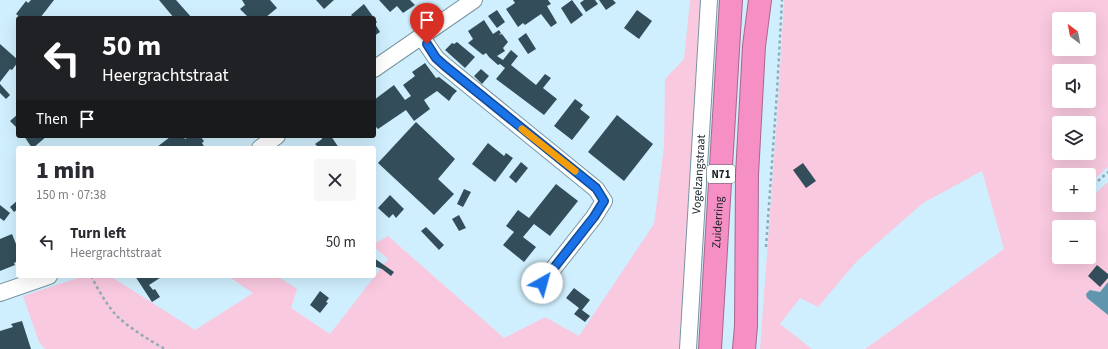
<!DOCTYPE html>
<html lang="en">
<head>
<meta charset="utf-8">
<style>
  :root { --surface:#fff; --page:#f7f7f7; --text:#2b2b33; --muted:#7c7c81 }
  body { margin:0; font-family:"Source Sans 3",sans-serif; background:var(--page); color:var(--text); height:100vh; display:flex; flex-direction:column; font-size:15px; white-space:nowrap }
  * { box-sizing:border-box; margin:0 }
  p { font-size:13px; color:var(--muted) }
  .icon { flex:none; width:22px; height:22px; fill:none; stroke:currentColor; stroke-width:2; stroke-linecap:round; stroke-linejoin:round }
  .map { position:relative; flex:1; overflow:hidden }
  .panel { position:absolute; left:16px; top:146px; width:360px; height:132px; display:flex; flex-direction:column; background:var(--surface); border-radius:4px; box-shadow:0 4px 16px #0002 }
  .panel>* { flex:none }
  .guide { position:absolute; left:16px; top:16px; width:360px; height:122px; border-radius:4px; box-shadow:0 4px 16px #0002; background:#202124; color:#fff; overflow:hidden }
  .needle { width:26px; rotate:328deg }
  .controls { position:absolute; left:1052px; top:12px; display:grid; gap:8px }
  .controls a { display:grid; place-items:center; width:44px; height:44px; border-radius:4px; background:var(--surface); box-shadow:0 4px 16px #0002; font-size:20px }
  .pin { position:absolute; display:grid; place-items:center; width:34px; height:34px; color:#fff; margin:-41px -17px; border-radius:50% 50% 50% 0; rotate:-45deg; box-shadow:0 0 4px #0007 }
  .pin .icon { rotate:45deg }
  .me { position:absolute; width:44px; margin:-22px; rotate:38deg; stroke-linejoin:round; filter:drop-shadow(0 0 3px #0008) }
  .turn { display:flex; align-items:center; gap:14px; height:84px; padding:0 20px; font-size:18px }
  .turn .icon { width:52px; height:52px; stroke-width:2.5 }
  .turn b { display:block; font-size:28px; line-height:34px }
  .then { display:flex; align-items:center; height:38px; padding:0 20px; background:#0003; gap:8px; font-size:15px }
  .round { display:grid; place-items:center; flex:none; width:42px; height:42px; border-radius:4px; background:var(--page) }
  .head { display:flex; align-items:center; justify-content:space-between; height:68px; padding:0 20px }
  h1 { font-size:24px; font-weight:800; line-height:30px }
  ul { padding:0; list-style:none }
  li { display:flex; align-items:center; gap:12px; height:56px; padding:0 20px }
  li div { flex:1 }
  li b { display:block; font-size:15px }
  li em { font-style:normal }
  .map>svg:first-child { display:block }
  .green { fill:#f9c9df; fill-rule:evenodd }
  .water { fill:#5f95ad }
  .building { fill:#334e5a }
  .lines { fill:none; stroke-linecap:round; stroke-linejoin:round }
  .street-casing { stroke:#7895a2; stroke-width:18 }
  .highway-casing { stroke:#a7688d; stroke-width:24 }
  .path { stroke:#92aab5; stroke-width:2.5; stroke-dasharray:3 3; stroke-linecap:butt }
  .street { stroke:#fff; stroke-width:16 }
  .highway { stroke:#f58fc4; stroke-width:22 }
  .route-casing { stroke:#114b97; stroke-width:10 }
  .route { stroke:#1a73e8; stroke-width:7 }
  .slow { stroke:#f59e0b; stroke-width:7 }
  .labels { text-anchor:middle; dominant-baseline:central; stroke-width:4; stroke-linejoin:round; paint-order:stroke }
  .shield { fill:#fff; stroke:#5c6467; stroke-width:1 }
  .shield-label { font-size:11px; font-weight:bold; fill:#162126 }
  .street-label { font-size:12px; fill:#162126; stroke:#fff }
</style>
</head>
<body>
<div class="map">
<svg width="1108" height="349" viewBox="0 0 1108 349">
  <rect width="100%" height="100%" fill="#d0effe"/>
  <!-- green -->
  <g class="green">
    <path d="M690 0H701L695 133 679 349H45L39 342 23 296 84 276H110L195 330 253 293 228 276H277L297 289 291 308 330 334 388 259 374 247V244L388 236 504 338 545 317 579 336 654 224 664 146 665 79 684 59Z"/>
    <path d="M784 0H1108V167L1089 184V175H1059V205H1069L1075 211 1082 205H1089V199L1108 182V282L1100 292 1090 290 1087 298 1108 315V349H865L1004 249 982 171 923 203 857 261 818 307 800 298 780 324 812 349H760L778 104ZM1059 19H1089V49H1059ZM1059 71H1089V101H1059ZM1059 123H1089V153H1059ZM1059 227H1089V257H1059Z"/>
  </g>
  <!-- water -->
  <path class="water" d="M1108 282V315L1087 298 1086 294 1090 290 1100 292Z"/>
  <!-- building -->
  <g class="building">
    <path d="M31 0H54L40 18H21L16 14 26 1 28 3Z"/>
    <path d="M159 0H176L192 18H174Z"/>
    <path d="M242 0H270L277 8 265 18H249L240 9 245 5Z"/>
    <path d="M316 0H334L324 9Z"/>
    <path d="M379 0H410L415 5 403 13 397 6 390 12Z"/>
    <path d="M513 0H548L551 4 547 6 557 23 551 27 541 14 525 25 523 23 518 27 506 9 515 3Z"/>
    <path d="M572 0 583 15 571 24 561 8Z"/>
    <path d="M584 0H595L598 4 586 12 580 3Z"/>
    <path d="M599 0H613L616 3 606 10Z"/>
    <path d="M364 4 374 18H354L351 15Z"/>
    <path d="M497 10 505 22 497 28 488 16Z"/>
    <path d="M637 10 652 21 639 39 624 28Z"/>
    <path d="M374 18 377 22 375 24 380 32 374 36Z"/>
    <path d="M484 20 493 34 499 30 501 33 499 35 502 34 508 42 503 48 505 51 497 56 503 60 511 50 518 56 511 65 536 85 545 74 551 78 543 88 557 99 544 115 496 79 505 68 500 64 498 65 489 57 486 53 483 55 468 43 473 39 468 31Z"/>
    <path d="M526 33 536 49 528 54 518 39Z"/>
    <path d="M457 42 475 57 465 68 445 50 452 43 454 44Z"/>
    <path d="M0 44 18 60V62L12 70 10 69 0 82Z"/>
    <path d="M425 63 436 78 439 77 457 91 453 95 449 101 437 91 424 100 430 109 414 121 406 110 378 129 376 127 374 128V100L394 85 405 100 411 96 403 85 415 76 412 72Z"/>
    <path d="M481 69 489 76 482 84 474 76Z"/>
    <path d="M0 84 10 95 6 99 0 93Z"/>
    <path d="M575 99 583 105 580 109 590 117 572 140 554 126Z"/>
    <path d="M18 114V129L10 121Z"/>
    <path d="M617 115 653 144 624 181 588 152Z"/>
    <path d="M416 122 455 159 438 179 454 194 434 215 378 163Z"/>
    <path d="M24 136H47L33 148 30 145Z"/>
    <path d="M169 136H183L185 139 190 136H200L204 141 202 143 205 148H158L157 147 170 137Z"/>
    <path d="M324 136H331L339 148H314L317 146 315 144 322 139V137Z"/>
    <path d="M488 143 504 156 506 153 513 158 495 182 472 164Z"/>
    <path d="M521 162 528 168 516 183 509 177Z"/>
    <path d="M803 163 816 181 806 188 793 170Z"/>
    <path d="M556 184 578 201 550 236 534 224 523 237 536 247 524 262 503 245 514 232 506 226 518 210 529 218Z"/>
    <path d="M464 189 471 192 463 207 457 204Z"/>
    <path d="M390 195 404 209 396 218 393 214 389 218 378 208Z"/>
    <path d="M18 200V209L14 212 10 207Z"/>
    <path d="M0 205 10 213 4 221 0 218Z"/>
    <path d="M459 215 466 228 459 231 452 219Z"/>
    <path d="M426 227 444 245 439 250 421 231Z"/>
    <path d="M12 234 18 249V261L14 263 15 265 0 271V239Z"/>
    <path d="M374 258 394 272 391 276 382 269 374 266Z"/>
    <path d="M1097 265 1108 274V278L1100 287 1088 276Z"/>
    <path d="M135 276H163L149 285 153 290 155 289 160 297 152 302Z"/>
    <path d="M574 288 590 300 582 310 590 316 585 322 574 314 579 308 566 298Z"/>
    <path d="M320 291 329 298 326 302 328 303 320 313 310 305Z"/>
    <path d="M22 321 31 349H0V331L13 327 11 324Z"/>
  </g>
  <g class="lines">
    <defs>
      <g id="street">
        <path d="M421 36 436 58 445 66 596 189 604 201 594 217 542 283"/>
        <path d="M374 69 474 0"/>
        <path d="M260 148 277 136"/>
        <path d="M0 293 49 276"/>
        <path id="s1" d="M688 349 709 0"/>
      </g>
      <g id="highway">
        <path id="s2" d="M710 349 731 0"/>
        <path d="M744 349 746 326 747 175 754 46 760 0"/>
      </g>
    </defs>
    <!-- street casing -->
    <use href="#street" class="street-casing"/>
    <!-- highway casing -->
    <use href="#highway" class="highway-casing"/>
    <!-- path -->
    <g class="path">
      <path d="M1089 189 1108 172"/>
      <path d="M766 247 777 92 782 0"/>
      <path d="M91 276C98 289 106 304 116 315 129 328 149 340 165 349"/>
    </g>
    <!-- street -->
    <use href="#street" class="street"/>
    <!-- highway -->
    <use href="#highway" class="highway"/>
  </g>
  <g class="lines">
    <defs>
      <path id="route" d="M427 44 436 58 445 66 596 188 604 201 594 217 542 283"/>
    </defs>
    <!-- route casing -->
    <use href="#route" class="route-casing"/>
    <!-- route -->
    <use href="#route" class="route"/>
    <!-- slow -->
    <path class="slow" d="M522 129 575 171"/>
  </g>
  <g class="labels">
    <!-- shield labels -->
    <rect class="shield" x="707" y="165" width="28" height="18" rx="3"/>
    <g class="shield-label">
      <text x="721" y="174">N71</text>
    </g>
    <!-- street labels -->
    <g class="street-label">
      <text stroke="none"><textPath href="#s1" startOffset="175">Vogelzangstraat</textPath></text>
      <text stroke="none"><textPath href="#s2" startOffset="127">Zuiderring</textPath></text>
    </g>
  </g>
</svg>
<div class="controls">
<a><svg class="needle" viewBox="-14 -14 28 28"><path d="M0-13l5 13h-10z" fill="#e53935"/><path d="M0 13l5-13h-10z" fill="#7c7c81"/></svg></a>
<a><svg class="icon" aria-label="sound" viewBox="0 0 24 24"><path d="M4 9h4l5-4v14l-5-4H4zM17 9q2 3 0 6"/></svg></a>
<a><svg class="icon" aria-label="layers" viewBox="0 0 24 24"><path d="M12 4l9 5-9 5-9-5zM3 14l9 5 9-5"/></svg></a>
<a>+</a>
<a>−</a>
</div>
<div class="pin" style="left:427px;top:44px;background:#d93025"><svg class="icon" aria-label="arrive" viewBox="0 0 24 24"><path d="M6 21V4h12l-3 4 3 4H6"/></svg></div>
<svg class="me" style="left:542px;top:283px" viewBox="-20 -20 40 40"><circle r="19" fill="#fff"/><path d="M0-13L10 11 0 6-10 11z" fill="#1a73e8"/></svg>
<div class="guide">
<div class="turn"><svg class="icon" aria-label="left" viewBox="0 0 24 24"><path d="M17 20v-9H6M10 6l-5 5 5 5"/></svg><div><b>50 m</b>Heergrachtstraat</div></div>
<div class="then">Then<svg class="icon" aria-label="arrive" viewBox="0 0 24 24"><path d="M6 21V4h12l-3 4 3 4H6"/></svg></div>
</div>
<section class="panel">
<div class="head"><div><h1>1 min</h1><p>150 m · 07:38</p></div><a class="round"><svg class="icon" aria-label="close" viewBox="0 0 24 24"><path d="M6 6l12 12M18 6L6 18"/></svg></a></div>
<ul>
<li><svg class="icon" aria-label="left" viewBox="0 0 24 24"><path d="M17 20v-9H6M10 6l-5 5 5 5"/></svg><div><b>Turn left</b><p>Heergrachtstraat</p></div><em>50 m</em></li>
</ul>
</section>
</div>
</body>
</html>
